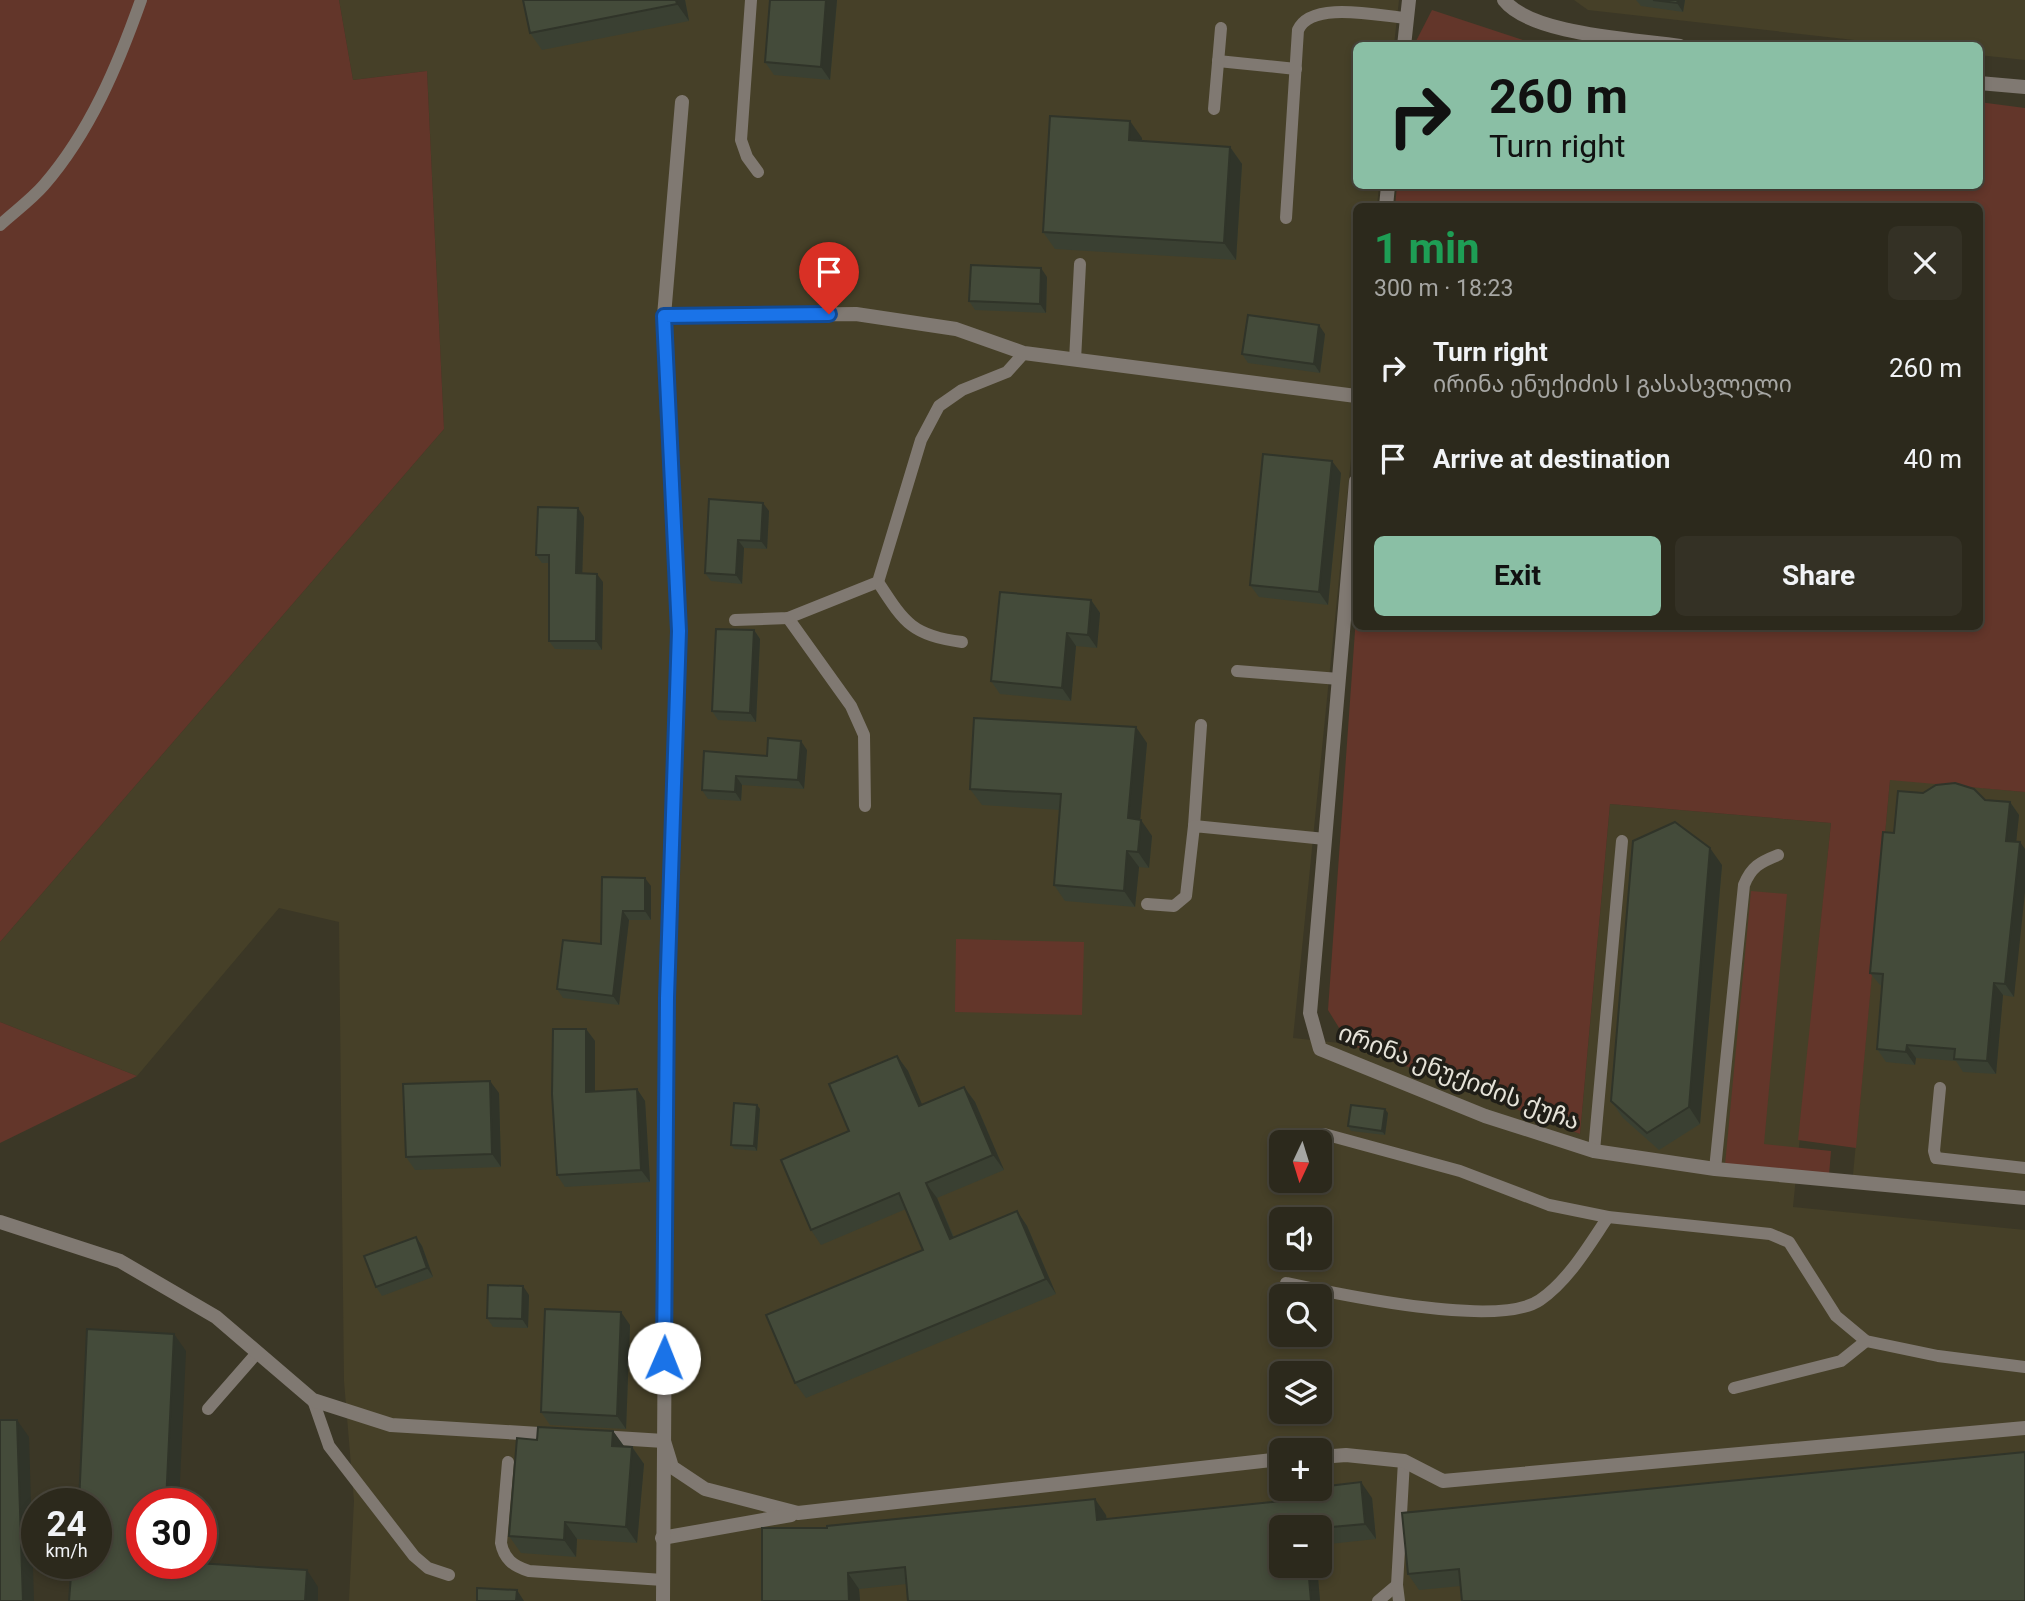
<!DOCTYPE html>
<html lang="en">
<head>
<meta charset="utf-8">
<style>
  :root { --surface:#2c291c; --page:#343125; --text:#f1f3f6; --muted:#a6a6a3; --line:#48453b; --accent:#8abfa5 }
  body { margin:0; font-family:Roboto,"Noto Sans Georgian",sans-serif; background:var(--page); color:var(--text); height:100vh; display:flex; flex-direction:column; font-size:26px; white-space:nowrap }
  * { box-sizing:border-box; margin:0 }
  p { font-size:23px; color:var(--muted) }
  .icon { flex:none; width:38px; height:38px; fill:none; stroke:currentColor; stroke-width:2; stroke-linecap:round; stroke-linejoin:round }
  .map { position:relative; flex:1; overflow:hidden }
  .side { position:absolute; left:1353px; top:203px; width:630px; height:427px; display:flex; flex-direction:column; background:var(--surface); border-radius:10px; box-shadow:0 4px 10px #0003,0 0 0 2px var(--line) }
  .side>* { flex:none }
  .hud { position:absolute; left:1353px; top:42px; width:630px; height:147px; border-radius:10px; box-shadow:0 4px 10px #0003,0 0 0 2px var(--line); background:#8abfa5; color:#111; overflow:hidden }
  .needle { width:46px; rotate:184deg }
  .controls { position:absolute; left:1269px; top:1130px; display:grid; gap:14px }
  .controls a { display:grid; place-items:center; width:63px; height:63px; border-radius:10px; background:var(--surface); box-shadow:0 4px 10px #0003,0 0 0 2px var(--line); font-size:35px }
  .speed { position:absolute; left:21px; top:1488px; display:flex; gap:14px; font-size:35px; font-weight:700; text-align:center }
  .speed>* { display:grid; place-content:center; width:91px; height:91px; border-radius:50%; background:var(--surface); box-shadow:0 4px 10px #0003,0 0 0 2px var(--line); line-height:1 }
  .speed small { font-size:18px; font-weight:400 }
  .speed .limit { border:10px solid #d22; background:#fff; color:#111 }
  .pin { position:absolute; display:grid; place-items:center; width:60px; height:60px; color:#fff; margin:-72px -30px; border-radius:50% 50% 50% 0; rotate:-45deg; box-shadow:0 0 7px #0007 }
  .pin .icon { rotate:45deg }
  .me { position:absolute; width:77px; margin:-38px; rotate:1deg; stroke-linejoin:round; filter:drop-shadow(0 0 5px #0008) }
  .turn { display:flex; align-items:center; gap:24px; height:147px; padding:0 21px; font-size:32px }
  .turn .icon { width:91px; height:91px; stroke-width:2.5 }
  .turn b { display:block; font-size:49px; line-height:60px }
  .round { display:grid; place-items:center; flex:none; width:74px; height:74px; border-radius:10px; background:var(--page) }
  .headline { display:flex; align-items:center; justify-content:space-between; height:119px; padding:0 21px }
  h1 { font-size:42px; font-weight:700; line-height:52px; color:#1e9e55 }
  .action { display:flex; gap:14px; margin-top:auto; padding:14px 21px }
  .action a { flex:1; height:80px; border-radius:10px; background:var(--accent); color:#111; font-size:28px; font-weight:700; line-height:80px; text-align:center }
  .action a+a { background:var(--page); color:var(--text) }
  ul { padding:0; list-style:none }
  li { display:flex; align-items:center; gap:21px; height:91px; padding:0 21px }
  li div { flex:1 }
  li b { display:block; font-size:26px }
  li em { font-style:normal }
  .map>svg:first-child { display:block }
  .built { fill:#464028; fill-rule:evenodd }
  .green { fill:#63362a }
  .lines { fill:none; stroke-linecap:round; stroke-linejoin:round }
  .lane { stroke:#807972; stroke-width:12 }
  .street { stroke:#807972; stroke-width:14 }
  .wall { fill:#3a4032 }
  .shaded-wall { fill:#303429 }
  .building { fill:#444b3a; stroke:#303429; stroke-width:2 }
  .route-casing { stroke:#114b97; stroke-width:18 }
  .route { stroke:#1a73e8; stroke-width:12 }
  .labels { text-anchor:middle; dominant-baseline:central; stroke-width:7; stroke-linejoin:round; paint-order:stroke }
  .street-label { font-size:24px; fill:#e6e3d9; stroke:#201e17 }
</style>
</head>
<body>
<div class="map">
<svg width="2025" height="1601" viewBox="0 0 2025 1601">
  <rect width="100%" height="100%" fill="#3b3726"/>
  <!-- built -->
  <g class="built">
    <path d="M339 0H1399L1394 45 1356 46V186H1379L1377 206H1356V409L1293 1038 1349 1044 1580 1134 1610 804 1831 823 1793 1207 2025 1230V1601H349L354 1501 344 1381 339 922 279 908 137 1076 0 1022V942L444 429 427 71 353 80ZM1281 1143H1320V1181H1281ZM1281 1220H1320V1258H1281ZM1281 1297H1320V1335H1281ZM1281 1374H1320V1412H1281ZM1281 1451H1320V1489H1281ZM1281 1528H1320V1566H1281Z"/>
    <path d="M1574 0H2025V60L1979 55V46L1899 45 1588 10Z"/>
    <path d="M1890 779 2025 792V1191L1853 1175Z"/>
  </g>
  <!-- green -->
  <g class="green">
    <path d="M0 0H339L353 80 427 71 444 429 0 942Z"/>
    <path d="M1432 10 1538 45H1414Z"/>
    <path d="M1979 102 2025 108V792L1890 780 1856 1148 1798 1140 1831 823 1610 804 1580 1134 1349 1044 1328 1010 1356 617V626H1979V206H1395L1397 186H1979Z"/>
    <path d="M1751 891 1787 894 1764 1144 1831 1151 1829 1175 1725 1165Z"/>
    <path d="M956 939 1084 942 1082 1015 955 1012Z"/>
    <path d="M0 1022 137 1076 0 1143Z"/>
  </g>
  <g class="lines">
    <!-- lane -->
    <g class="lane">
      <path d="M751 0 741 140 747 157 758 172"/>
      <path d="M1218 61 1296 69"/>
      <path d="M1214 109 1221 28"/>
      <path d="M1286 218 1298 30C1311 0 1379 16 1407 18"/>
      <path d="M0 225C14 212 31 200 44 185 90 132 118 65 141 0"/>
      <path d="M1075 360 1080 264"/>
      <path d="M878 582C904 622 912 636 962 642"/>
      <path d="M788 618 851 706 864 735 865 806"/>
      <path d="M735 620 788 618 878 582 921 440 939 406 962 390 1007 372 1024 353"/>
      <path d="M1237 671 1339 679"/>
      <path d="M1194 826 1201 725"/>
      <path d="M1147 904 1174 906 1186 896 1194 826 1325 839"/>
      <path d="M1940 1088 1934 1151 1936 1158 2025 1168"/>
      <path d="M1300 1143 1303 1139 1324 1134 1460 1171 1549 1205 1608 1217 1770 1234 1789 1242 1836 1316 1866 1341 1938 1356 2025 1367"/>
      <path d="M1594 1151 1622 841"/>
      <path d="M1715 1169 1744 885C1751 867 1760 862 1778 855"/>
      <path d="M1286 1283C1337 1294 1498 1329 1540 1300 1569 1280 1589 1245 1608 1217"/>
      <path d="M1734 1388 1841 1361 1866 1341"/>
      <path d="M313 1400 329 1446 414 1556 428 1568 449 1575"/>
      <path d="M208 1409 257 1353"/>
      <path d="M508 1462 501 1543C504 1559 513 1566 529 1571L663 1580"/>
      <path d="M1378 1601 1397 1585"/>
      <path d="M1399 1601 1397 1585 1404 1461"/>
    </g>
    <!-- street -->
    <g class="street">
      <path d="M1504 0C1531 35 1635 39 1680 46"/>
      <path d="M1404 46 1409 0"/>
      <path d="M1979 83 2025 87"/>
      <path d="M1386 206 1388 186"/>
      <path d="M664 316 856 314 956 329 1024 353 1356 396"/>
      <path d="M1356 481 1310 1013 1320 1049 1485 1116 1594 1151 1715 1169 2025 1198"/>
      <path d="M0 1222 120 1261 216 1317 313 1400 391 1425 555 1435"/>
      <path d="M600 1437 664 1441 672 1467 705 1489 798 1513 1281 1459"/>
      <path d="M1320 1457 1346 1455 1404 1461 1443 1481 2025 1428"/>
      <path d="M662 1538 791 1515"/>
      <path d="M663 1601 667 998 679 631 664 316 682 102"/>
    </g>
  </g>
  <!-- wall -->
  <g class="wall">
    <path d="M523 0H685L689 21 542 50 530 33Z"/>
    <path d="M837 0 830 80 774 75 765 62Z"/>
    <path d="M1636 0H1685L1683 12 1641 6Z"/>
    <path d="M1142 138V141L1230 147 1242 164 1236 260 1055 249 1043 232Z"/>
    <path d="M1047 277 1046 313 975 310 969 301Z"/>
    <path d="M1325 334 1320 373 1248 363 1242 354Z"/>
    <path d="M1341 473 1328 605 1259 597 1250 585Z"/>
    <path d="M709 499 769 511 767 549 744 548 742 584 711 581 705 573Z"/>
    <path d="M584 517 582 574 603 582 602 650 555 649 549 641V563H542L536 555Z"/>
    <path d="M1091 600 1100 613 1097 648 1076 646 1071 701 1000 694 991 681Z"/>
    <path d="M754 630 760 639 756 722 718 720 712 711Z"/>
    <path d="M1147 743 1140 820 1152 836 1149 868 1139 867 1135 907 1065 901 1054 885 1060 810 982 805 970 789Z"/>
    <path d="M807 750 804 789 742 785 741 801 708 799 702 790 767 756Z"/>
    <path d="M1985 800 2010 802 2019 815 2016 841 2014 997 2003 995 1996 1074 1963 1072 1956 1061 1916 1058 1915 1065 1886 1062 1877 1049 1882 986 1880 985 1870 973 1894 833Z"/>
    <path d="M1722 865 1700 1124 1659 1150 1623 1118 1611 1101Z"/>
    <path d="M602 877 651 886V920H629L619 1005 563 998 557 989 601 944Z"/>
    <path d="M586 1029 595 1041V1091L637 1089 645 1101 650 1182 565 1187 557 1175Z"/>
    <path d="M897 1056 908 1071 922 1105 964 1087 975 1102 1004 1170 937 1198 954 1237 1017 1211 1027 1226 1056 1294 806 1398 795 1383 923 1250 906 1209 821 1245 811 1230 849 1131Z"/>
    <path d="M499 1093 501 1167 415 1170 406 1157Z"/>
    <path d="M757 1105 760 1109 757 1151 734 1149 731 1145Z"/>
    <path d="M1388 1113 1385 1135 1351 1131 1348 1126Z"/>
    <path d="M416 1237 422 1246 433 1277 382 1296 376 1287Z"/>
    <path d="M529 1295 528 1328 493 1327 487 1318Z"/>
    <path d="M630 1325 626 1429 550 1425 541 1412Z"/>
    <path d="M613 1431 624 1446 632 1447 644 1464 637 1543 577 1539 576 1557 521 1553 509 1536 537 1440Z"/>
    <path d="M2025 1452 1461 1586 1419 1590 1408 1574Z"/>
    <path d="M1372 1498 1376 1539 1320 1545V1528H1281V1566H1317L1320 1601 907 1584 859 1589 860 1601 827 1528 1106 1515 1107 1519Z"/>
  </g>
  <!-- shaded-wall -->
  <g class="shaded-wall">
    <path d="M676 0H685L689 21 677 4Z"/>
    <path d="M826 0H837L830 80 821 67Z"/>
    <path d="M1678 0H1685L1683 12 1677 3Z"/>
    <path d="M1130 121 1142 138 1141 157 1129 140Z"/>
    <path d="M1230 147 1242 164 1236 260 1224 243Z"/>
    <path d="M1041 268 1047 277 1046 313 1040 304Z"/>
    <path d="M1319 325 1325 334 1320 373 1314 364Z"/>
    <path d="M1332 461 1341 473 1328 605 1319 592Z"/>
    <path d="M763 503 769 511 767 549 761 541Z"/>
    <path d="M578 508 584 517 582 582 576 573Z"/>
    <path d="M738 540 744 548 742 584 736 575Z"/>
    <path d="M597 574 603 582 602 650 596 641Z"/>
    <path d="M1091 600 1100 613 1097 648 1088 635Z"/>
    <path d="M754 630 760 639 756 722 750 713Z"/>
    <path d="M1067 633 1076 646 1071 701 1062 688Z"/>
    <path d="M1136 727 1147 743 1139 834 1128 818Z"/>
    <path d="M801 741 807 750 804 789 798 780Z"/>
    <path d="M736 776 742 785 741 801 735 792Z"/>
    <path d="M2010 802 2019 815 2015 853 2006 841Z"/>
    <path d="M1141 820 1152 836 1149 868 1138 852Z"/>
    <path d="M2020 842 2025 849V892L2014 997 2005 984Z"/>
    <path d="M1710 848 1722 865 1700 1124 1689 1107Z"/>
    <path d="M1127 851 1139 867 1135 907 1124 891Z"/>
    <path d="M645 878 651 886V920L645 911Z"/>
    <path d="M623 911 629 920 619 1005 613 996Z"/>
    <path d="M1994 983 2003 995 1996 1074 1987 1061Z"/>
    <path d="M586 1029 595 1041V1104L586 1092Z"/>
    <path d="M1907 1045 1916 1058 1915 1065 1906 1052Z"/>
    <path d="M897 1056 908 1071 929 1121 919 1106Z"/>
    <path d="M490 1081 499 1093 501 1167 492 1154Z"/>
    <path d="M964 1087 975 1102 1004 1170 993 1155Z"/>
    <path d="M637 1089 645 1101 650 1182 641 1170Z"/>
    <path d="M757 1105 760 1109 757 1151 754 1146Z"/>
    <path d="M1385 1109 1388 1113 1385 1135 1382 1131Z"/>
    <path d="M926 1183 937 1198 960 1254 950 1239Z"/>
    <path d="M1017 1211 1027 1226 1056 1294 1046 1279Z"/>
    <path d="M416 1237 422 1246 433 1277 427 1268Z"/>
    <path d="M523 1286 529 1295 528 1328 522 1319Z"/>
    <path d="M621 1312 630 1325 626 1429 617 1416Z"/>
    <path d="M174 1334 186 1351 179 1503H166Z"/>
    <path d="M17 1420 29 1437 34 1601H23Z"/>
    <path d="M613 1431 625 1448 612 1446Z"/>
    <path d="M632 1447 644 1464 637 1543 626 1527Z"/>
    <path d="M1361 1482 1372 1498 1376 1539 1365 1524Z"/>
    <path d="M1095 1499 1106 1515 1108 1536 1097 1520Z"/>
    <path d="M565 1522 577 1539 576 1557 564 1540Z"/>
    <path d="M1308 1566H1317L1320 1601H1311Z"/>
    <path d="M307 1570 318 1587V1601H305Z"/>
    <path d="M848 1573 859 1589 860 1601H849Z"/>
    <path d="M517 1590 524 1601H516Z"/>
  </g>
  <!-- building -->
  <g class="building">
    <path d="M523 0H676L677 4 530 33Z"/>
    <path d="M770 0H826L821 67 765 62Z"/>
    <path d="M1653 0H1678L1677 3Z"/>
    <path d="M1050 116 1130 121 1129 140 1230 147 1224 243 1043 232Z"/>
    <path d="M971 265 1041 268 1040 304 969 301Z"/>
    <path d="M1248 315 1319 325 1314 364 1242 354Z"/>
    <path d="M1263 454 1332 461 1319 592 1250 585Z"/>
    <path d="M709 499 763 503 761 541 738 540 736 575 705 573Z"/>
    <path d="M538 507 578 508 576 573 597 574 596 641H549V555H536Z"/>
    <path d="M1000 592 1091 600 1088 635 1067 633 1062 688 991 681Z"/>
    <path d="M716 629 754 630 750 713 712 711Z"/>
    <path d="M974 718 1136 727 1128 818 1141 820 1138 852 1127 851 1124 891 1054 885 1061 794 970 789Z"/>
    <path d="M768 738 801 741 798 780 736 776 735 792 702 790 704 751 767 756Z"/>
    <path d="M1955 783 1974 789 1985 800 2010 802 2006 841 2020 842 2005 984 1994 983 1987 1061 1954 1059 1955 1049 1907 1045 1906 1052 1877 1049 1883 974 1870 973 1883 832 1894 833 1898 791 1923 793 1936 785Z"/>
    <path d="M1675 822 1710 848 1689 1107 1647 1133 1611 1101 1633 841Z"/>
    <path d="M602 877 645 878V911H623L613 996 557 989 563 940 601 944Z"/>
    <path d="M553 1029H586V1092L637 1089 641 1170 557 1175 552 1094Z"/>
    <path d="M897 1056 919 1106 964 1087 993 1155 926 1183 950 1239 1017 1211 1046 1279 795 1383 766 1315 923 1250 899 1193 811 1230 781 1160 849 1131 829 1084Z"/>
    <path d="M490 1081 492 1154 406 1157 403 1084Z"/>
    <path d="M734 1103 757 1105 754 1146 731 1145Z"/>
    <path d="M1351 1105 1385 1109 1382 1131 1348 1126Z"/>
    <path d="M416 1237 427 1268 376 1287 364 1256Z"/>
    <path d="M488 1285 523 1286 522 1319 487 1318Z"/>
    <path d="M545 1309 621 1312 617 1416 541 1412Z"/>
    <path d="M87 1329 174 1334 166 1503H142V1563H197L307 1570 305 1601H69L72 1563H96V1503H79Z"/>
    <path d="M0 1420H17L23 1601H0Z"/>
    <path d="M538 1427 613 1431 612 1446 632 1447 626 1527 565 1522 564 1540 509 1536 517 1438 537 1440Z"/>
    <path d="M2025 1452V1601H1462L1459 1569 1408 1574 1402 1513Z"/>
    <path d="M1361 1482 1365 1524 1320 1528H1281V1566H1308L1311 1601H908L905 1567 848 1573 849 1601H762V1528H827V1526L1095 1499 1097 1520 1311 1498 1310 1489H1320V1487Z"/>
    <path d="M477 1588 517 1590 516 1601H477Z"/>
  </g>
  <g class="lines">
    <defs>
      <path id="route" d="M664 1358 667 998 679 631 664 316 829 314"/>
    </defs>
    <!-- route casing -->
    <use href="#route" class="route-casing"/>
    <!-- route -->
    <use href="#route" class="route"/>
  </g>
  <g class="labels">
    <!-- street labels -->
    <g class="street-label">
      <text transform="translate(1459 1077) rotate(21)">ირინა ენუქიძის ქუჩა</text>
    </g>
  </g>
</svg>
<div class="controls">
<a><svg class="needle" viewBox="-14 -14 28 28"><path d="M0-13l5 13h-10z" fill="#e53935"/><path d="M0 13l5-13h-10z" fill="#a6a6a3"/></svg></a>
<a><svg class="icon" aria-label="sound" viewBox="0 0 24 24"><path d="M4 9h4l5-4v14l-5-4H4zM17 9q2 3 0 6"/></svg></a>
<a><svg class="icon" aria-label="search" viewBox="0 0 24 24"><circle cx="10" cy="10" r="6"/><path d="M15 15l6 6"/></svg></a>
<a><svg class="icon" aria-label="layers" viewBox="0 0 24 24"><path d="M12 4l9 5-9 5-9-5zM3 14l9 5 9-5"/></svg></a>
<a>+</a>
<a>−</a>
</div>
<div class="speed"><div>24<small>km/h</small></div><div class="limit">30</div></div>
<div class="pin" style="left:829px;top:314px;background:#d93025"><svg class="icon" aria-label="arrive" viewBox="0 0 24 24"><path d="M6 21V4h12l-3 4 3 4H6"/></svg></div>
<svg class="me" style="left:664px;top:1358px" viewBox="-20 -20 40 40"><circle r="19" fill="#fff"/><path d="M0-13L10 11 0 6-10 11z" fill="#1a73e8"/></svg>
<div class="hud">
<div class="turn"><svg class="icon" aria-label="right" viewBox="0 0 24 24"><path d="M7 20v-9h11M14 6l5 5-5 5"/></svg><div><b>260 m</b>Turn right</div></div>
</div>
<section class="side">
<div class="headline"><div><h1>1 min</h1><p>300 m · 18:23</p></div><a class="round"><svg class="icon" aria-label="close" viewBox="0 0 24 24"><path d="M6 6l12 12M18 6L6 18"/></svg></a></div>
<ul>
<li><svg class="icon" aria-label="right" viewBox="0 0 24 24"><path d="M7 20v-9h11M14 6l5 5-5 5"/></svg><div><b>Turn right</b><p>ირინა ენუქიძის I გასასვლელი</p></div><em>260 m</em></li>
<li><svg class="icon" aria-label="arrive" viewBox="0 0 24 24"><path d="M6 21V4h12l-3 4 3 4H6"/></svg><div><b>Arrive at destination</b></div><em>40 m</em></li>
</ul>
<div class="action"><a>Exit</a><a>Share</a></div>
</section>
</div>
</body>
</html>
